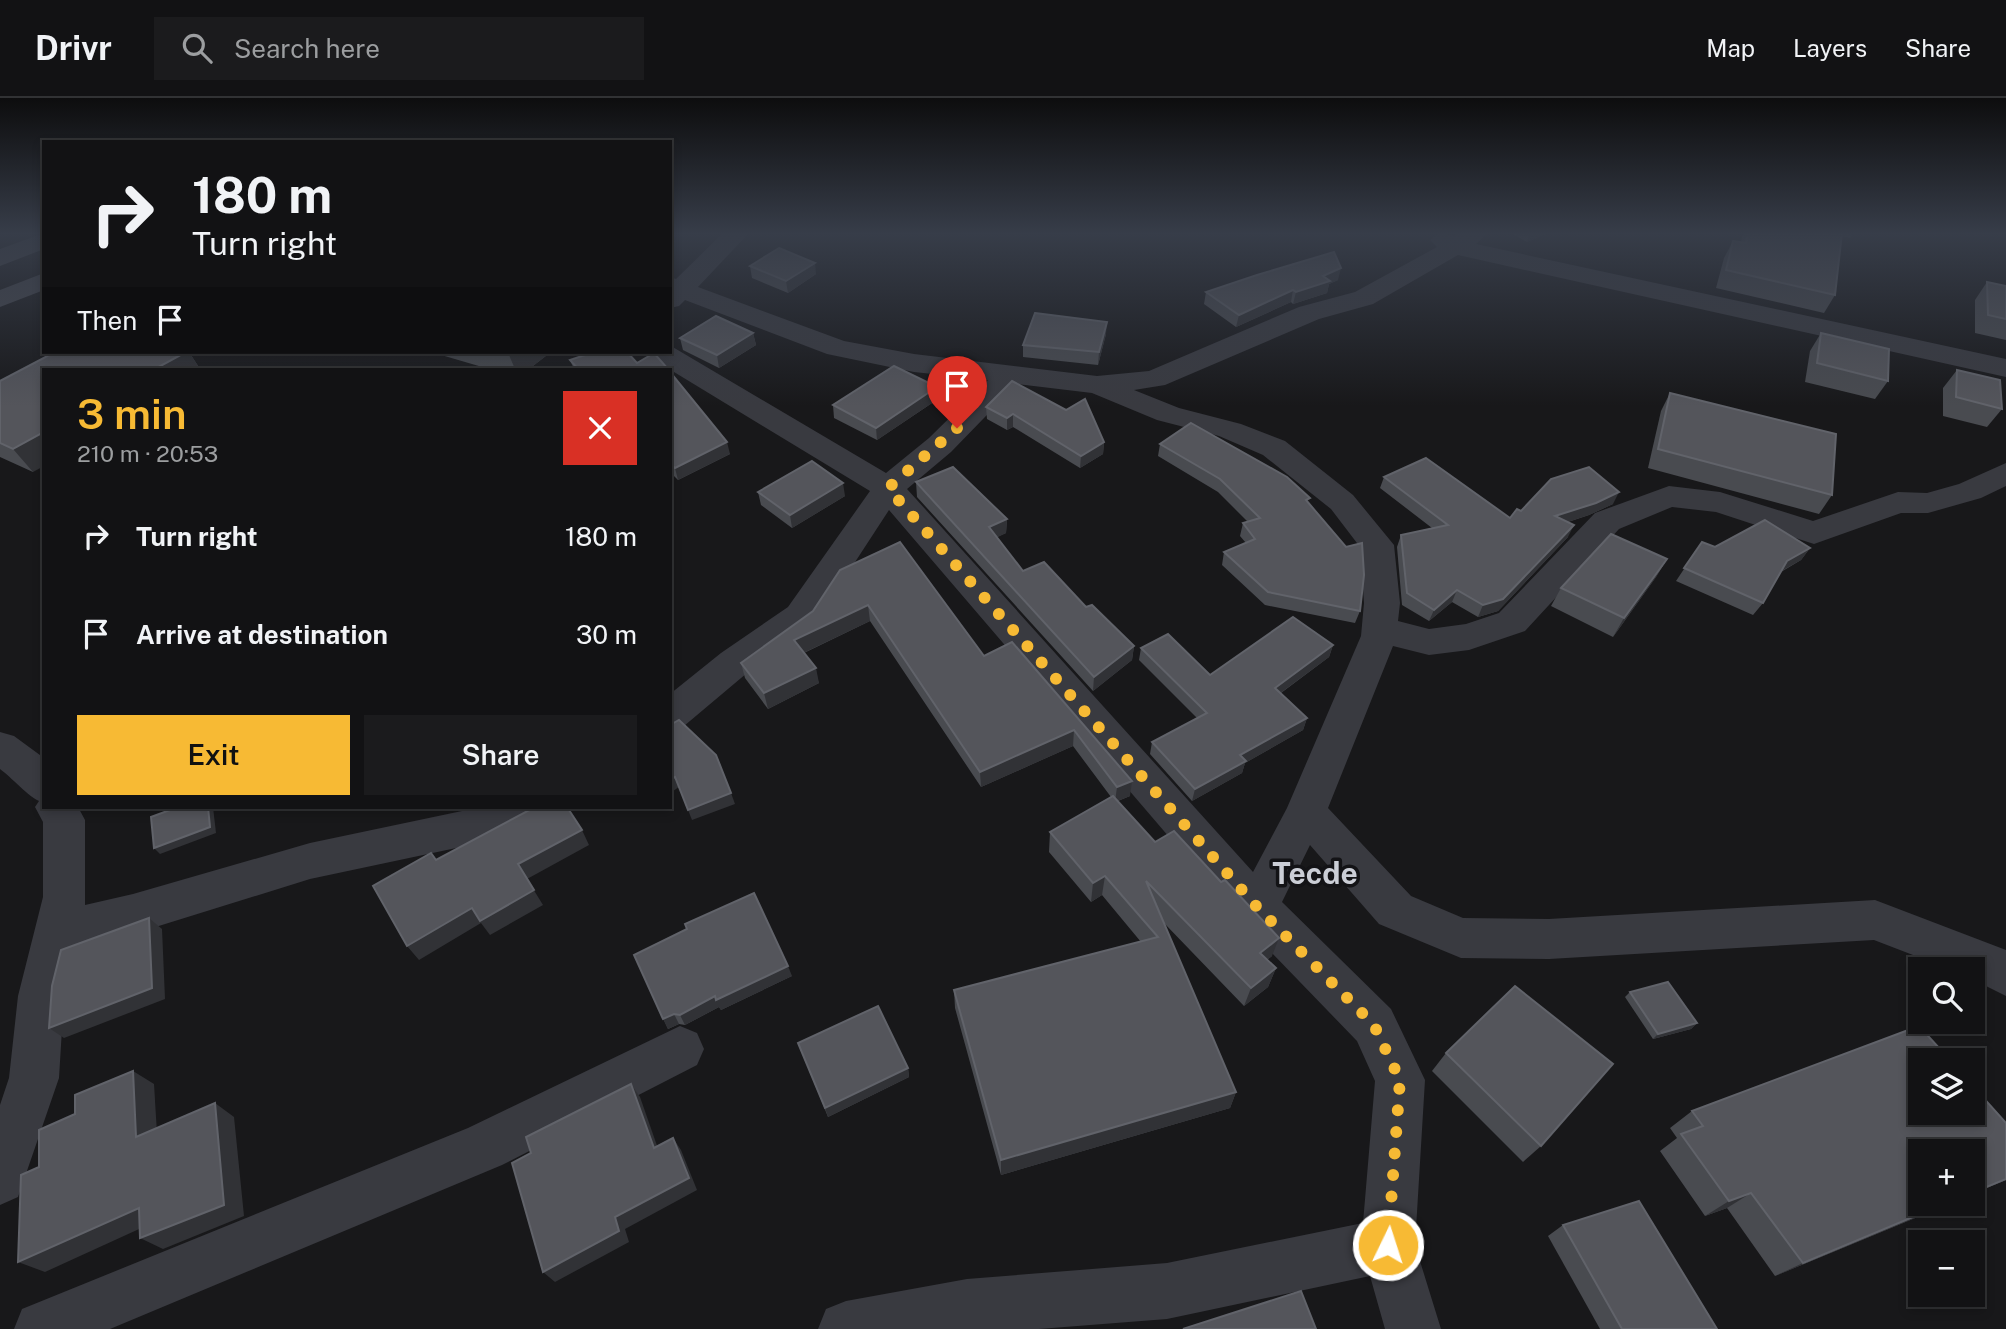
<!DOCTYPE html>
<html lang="en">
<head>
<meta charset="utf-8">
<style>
  :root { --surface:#121214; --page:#1b1b1d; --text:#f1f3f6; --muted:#9c9ea0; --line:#313234; --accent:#f7ba34 }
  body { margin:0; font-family:"Public Sans",sans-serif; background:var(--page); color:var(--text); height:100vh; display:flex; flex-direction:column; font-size:26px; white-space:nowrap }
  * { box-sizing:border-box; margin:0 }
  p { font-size:23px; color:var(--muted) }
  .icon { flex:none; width:38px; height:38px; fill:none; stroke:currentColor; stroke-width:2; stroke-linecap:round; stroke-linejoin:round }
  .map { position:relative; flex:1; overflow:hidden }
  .drawer { position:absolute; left:42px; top:270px; width:630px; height:441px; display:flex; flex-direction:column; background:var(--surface); border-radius:0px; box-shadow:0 4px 10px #0003,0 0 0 2px var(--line) }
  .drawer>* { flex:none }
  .guide { position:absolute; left:42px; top:42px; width:630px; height:214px; border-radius:0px; box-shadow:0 4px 10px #0003,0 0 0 2px var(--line); background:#121214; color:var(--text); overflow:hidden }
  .fabs { position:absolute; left:1908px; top:859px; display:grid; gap:14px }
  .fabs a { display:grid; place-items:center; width:77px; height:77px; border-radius:0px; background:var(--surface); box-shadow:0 4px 10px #0003,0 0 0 2px var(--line); font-size:35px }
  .pin { position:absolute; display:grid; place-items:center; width:60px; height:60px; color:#fff; margin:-72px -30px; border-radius:50% 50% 50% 0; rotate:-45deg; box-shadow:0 0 7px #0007 }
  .pin .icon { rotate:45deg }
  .me { position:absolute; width:77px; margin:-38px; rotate:4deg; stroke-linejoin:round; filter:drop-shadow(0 0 5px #0008) }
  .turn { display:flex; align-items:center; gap:24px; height:147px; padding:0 35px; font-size:32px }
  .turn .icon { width:91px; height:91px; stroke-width:2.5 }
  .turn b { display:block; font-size:49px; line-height:60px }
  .then { display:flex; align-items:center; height:66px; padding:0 35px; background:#0003; gap:14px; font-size:26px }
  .round { display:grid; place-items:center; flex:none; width:74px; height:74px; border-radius:0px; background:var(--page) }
  .headline { display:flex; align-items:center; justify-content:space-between; height:119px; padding:0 35px }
  h1 { font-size:42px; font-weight:600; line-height:52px; color:var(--accent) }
  .cta { display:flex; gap:14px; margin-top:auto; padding:14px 35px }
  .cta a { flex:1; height:80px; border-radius:0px; background:var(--accent); color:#111; font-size:28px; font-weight:600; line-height:80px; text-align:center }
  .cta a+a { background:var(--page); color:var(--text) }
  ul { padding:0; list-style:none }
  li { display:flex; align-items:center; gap:21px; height:98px; padding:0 35px }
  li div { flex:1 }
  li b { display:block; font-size:26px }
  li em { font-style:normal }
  header { display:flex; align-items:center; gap:42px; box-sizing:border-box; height:98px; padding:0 35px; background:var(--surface); border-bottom:2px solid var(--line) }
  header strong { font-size:33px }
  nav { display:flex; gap:38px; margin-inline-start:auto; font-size:24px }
  .search { width:490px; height:63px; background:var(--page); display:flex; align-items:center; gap:18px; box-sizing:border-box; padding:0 24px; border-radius:0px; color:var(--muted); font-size:26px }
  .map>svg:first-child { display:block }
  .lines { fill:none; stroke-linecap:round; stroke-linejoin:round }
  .street { fill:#393a40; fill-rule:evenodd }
  .secondary { fill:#474950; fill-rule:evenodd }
  .wall { fill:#494b50 }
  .shaded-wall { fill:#313236 }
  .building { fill:#54555b; stroke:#61636a; stroke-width:2 }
  .route { stroke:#f7ba34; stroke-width:12; stroke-dasharray:0 21.6 }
  .labels { text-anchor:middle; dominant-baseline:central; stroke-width:7; stroke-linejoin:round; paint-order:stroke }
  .district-label { font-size:30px; font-weight:bold; fill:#cbced6; stroke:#131316 }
</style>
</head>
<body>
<header>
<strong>Drivr</strong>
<div class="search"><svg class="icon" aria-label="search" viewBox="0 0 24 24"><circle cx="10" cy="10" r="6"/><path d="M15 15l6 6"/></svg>Search here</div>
<nav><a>Map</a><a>Layers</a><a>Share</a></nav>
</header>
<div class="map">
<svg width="2006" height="1231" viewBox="0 0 2006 1231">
  <rect width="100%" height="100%" fill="#18181a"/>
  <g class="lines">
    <!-- street -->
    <g class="street">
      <path d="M723 135H749L698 189 844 243 914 256 1097 278 1149 273 1299 209 1355 194 1437 149 1430 142 1439 135 1454 138 1458 135H1488L1476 146 2006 261V279L1458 157 1373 206 1319 221 1165 287 1134 292 1179 310 1241 326 1285 343 1353 397 1394 447 1400 505 1398 523 1429 531 1466 526 1499 515 1595 415 1669 388 1720 394 1813 423 1898 394 1927 395 1959 386 2006 365V388L1981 400 1928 415H1901L1814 446 1716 414 1672 409 1619 431 1525 533 1469 552 1429 557 1393 548 1328 710 1411 798 1463 820 1549 821 1875 802 2006 852V898L1972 881V872H1952L1874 842 1549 861 1461 860 1379 826 1310 747 1282 804 1391 911 1425 982 1415 1147 1441 1231H1385L1370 1178 1167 1221 1039 1231H818L826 1211 846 1203 967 1181 1167 1165 1363 1125 1375 983 1357 943 1241 823 889 412 814 527 747 575 684 628 670 633V596L721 555 788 509 870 393 651 260 647 254H670L671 248 886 375 929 340 988 282 914 274 827 256 685 202 679 208 670 210V179L676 181ZM1017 286 1092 295 1157 322 1219 338 1263 357 1331 411 1360 449 1364 505 1361 538 1287 710 1253 774 907 391 951 354Z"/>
      <path d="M0 634 14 638 44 660V709H78L85 722V807L133 796 310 745 481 709H547L541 721 475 746 310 781 133 836 76 849 64 898 59 980 18 1099 0 1107V1007L9 980 18 898 43 799V724L35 709 39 703C29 699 11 679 0 671Z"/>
      <path d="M680 928 697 935 704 951 697 967 502 1067 110 1231H14L22 1211 468 1030Z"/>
    </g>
    <!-- secondary -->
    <g class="secondary">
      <path d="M44 135V151L0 168V151Z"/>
      <path d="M44 175V192L0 209V192Z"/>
    </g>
  </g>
  <!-- wall -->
  <g class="wall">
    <path d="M1511 135H1548L1527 144Z"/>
    <path d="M1743 135H1853L1850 140 1842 138 1835 197 1824 215 1716 190 1724 160 1733 143 1741 144Z"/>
    <path d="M750 168 816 176 788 195 752 180Z"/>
    <path d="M1338 182 1329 186 1327 195 1293 206 1291 204 1236 229 1204 206 1206 194Z"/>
    <path d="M1987 184 2006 188V242L1975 235V202Z"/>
    <path d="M753 235 756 247 719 270 683 252 680 240Z"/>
    <path d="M1821 235 1888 283 1875 301 1805 284 1810 253Z"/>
    <path d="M1106 236 1098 267 1023 259V247Z"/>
    <path d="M55 254H189L200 271H44L33 374 0 359V283Z"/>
    <path d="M431 254H551L529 271H489Z"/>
    <path d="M570 262 637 265 668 271H574Z"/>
    <path d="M1957 272 2002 311 1987 329 1943 318V290Z"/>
    <path d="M670 274 730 356 678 382 674 378 670 380Z"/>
    <path d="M1670 295 1832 397 1819 416 1648 370 1661 313Z"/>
    <path d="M938 301 877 342 834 320 833 307Z"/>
    <path d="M986 309 1104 344 1103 356 1080 370 1013 329 1007 332 987 321Z"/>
    <path d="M1160 346 1309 406 1360 513 1355 525 1265 507 1222 467 1224 454 1246 445 1240 438 1243 425 1248 424 1218 394 1158 358Z"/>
    <path d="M1384 379 1510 420 1521 413 1613 406 1589 417 1568 424V439L1498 513 1478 519 1452 504 1429 523 1402 507 1397 449 1401 437 1432 430 1380 390Z"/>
    <path d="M916 384 1007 421 1006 435 997 439 1023 473 1086 509 1134 548 1132 562 1093 593 917 399Z"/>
    <path d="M758 394 845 398 792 430 761 407Z"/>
    <path d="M1702 444 1715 449 1810 450 1801 462 1781 474 1763 505 1753 517 1676 483Z"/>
    <path d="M1667 461 1656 479 1613 539 1551 508 1561 490Z"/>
    <path d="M840 472 984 558 1012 544 1130 698 1118 703 1155 744 1272 858 1267 862 1276 870 1268 889 1244 908 1164 825 1236 994 1230 1010 1001 1077 955 910 954 892 1141 844 1102 797 1091 804 1049 754 1050 734 1111 699 1073 648 981 689 870 523 804 555 819 585 768 611 745 580 741 565 813 513Z"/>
    <path d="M1333 547 1329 559 1281 595 1307 620 1303 632 1245 665 1242 675 1192 703 1150 656 1152 644 1197 620 1139 562 1141 550 1210 577Z"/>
    <path d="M634 857 792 878 721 912 719 909 685 927 679 926 668 931Z"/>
    <path d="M1630 894 1697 925 1691 931 1653 941 1625 899Z"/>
    <path d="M798 945 908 970 909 979 828 1019Z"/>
    <path d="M1446 955 1541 1048 1523 1064 1432 973Z"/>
    <path d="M1692 1013 2006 1025V1082L1972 1096 1920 1106H1949L1775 1178 1727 1110 1705 1118 1660 1053 1677 1040 1670 1030Z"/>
    <path d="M1563 1127 1717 1231H1600L1548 1138Z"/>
  </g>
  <!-- shaded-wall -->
  <g class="shaded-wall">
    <path d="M1530 135H1548L1527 144Z"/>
    <path d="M815 165 816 176 788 195 786 183Z"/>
    <path d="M1341 170 1338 182 1329 186 1327 195 1293 206 1296 194 1323 178Z"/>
    <path d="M1293 192 1291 204 1236 229 1239 217Z"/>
    <path d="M1107 224 1106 236 1098 267 1099 254Z"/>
    <path d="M753 235 756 247 719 270 717 257Z"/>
    <path d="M186 254H189L200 271H155Z"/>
    <path d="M513 254H551L529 271H515L509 257Z"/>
    <path d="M937 289 938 301 877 342 876 330Z"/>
    <path d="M1013 316V329L1007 332V320Z"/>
    <path d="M44 334V368L33 374 13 351Z"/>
    <path d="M727 344 730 356 678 382 675 370Z"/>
    <path d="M1104 344 1103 356 1080 370 1081 358Z"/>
    <path d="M670 366 674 378 670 380Z"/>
    <path d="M843 385 845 398 792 430 790 417Z"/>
    <path d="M1619 394 1613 406 1589 417 1549 430 1555 418Z"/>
    <path d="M1007 421 1006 435 990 443 989 429Z"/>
    <path d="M1574 427 1568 439 1498 513 1478 519 1483 507Z"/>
    <path d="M1810 450 1801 462 1778 475 1787 463Z"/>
    <path d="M1667 461 1656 479 1613 539 1624 520Z"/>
    <path d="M1457 492 1452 504 1429 523 1434 512Z"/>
    <path d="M868 507 870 523 797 558 794 542Z"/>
    <path d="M1333 547 1329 559 1271 602 1275 590Z"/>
    <path d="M1134 548 1132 562 1093 593 1094 579Z"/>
    <path d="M816 570 819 585 768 611 764 595Z"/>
    <path d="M1307 620 1303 632 1245 665 1242 675 1192 703 1195 691 1240 657Z"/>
    <path d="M1074 632 1073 648 981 689 980 674Z"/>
    <path d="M675 679 679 689 670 695V682Z"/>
    <path d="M1132 683 1130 698 1115 704 1117 689Z"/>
    <path d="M731 695 735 706 692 722 688 712Z"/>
    <path d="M208 709H213L216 735 160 756 154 750Z"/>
    <path d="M582 732 589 747 527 781 543 807 490 837 481 825 419 862 407 848 472 810 518 766Z"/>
    <path d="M1105 778 1102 797 1091 804 1093 785Z"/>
    <path d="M149 820 162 831 165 901 64 940 49 930Z"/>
    <path d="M1279 840 1272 858 1253 873 1260 855Z"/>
    <path d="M788 868 792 878 721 912 719 909 685 927 680 917 715 898Z"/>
    <path d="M1276 870 1268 889 1244 908 1251 890Z"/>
    <path d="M674 916 679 926 668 931 663 921Z"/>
    <path d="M1697 925 1691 931 1653 941 1658 936Z"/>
    <path d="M908 970 909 979 828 1019 825 1010Z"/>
    <path d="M133 973 154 986 158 1052 136 1039Z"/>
    <path d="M631 986 640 999 662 1062 654 1050Z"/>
    <path d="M1236 994 1230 1010 1001 1077V1062Z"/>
    <path d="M215 1005 234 1019 244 1118 163 1151 140 1140Z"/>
    <path d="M673 1040 681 1052 697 1092 625 1131 629 1144 555 1184 543 1174 615 1119Z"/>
    <path d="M2006 1081V1082L1972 1096V1095Z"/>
    <path d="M1751 1095 1727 1110 1705 1118 1729 1103Z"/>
    <path d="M1944 1106H1949L1775 1178 1803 1165Z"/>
    <path d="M139 1110 161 1121 45 1174 18 1164Z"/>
  </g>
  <!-- building -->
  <g class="building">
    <path d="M1748 135H1842L1835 197 1726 172 1733 143 1746 145Z"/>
    <path d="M779 150 815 165 786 183 750 168Z"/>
    <path d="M1334 154 1341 170 1323 178 1330 183 1296 194 1293 192 1239 217 1206 194 1257 177Z"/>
    <path d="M1987 184 2006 188V221L1988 217Z"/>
    <path d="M1035 215 1107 224 1099 254 1023 247Z"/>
    <path d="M716 218 753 235 717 257 680 240Z"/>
    <path d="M1821 235 1889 251 1888 283 1817 265Z"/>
    <path d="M55 254H186L155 271H44V334L13 351 0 345V283Z"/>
    <path d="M499 254H513L509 257Z"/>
    <path d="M594 254H627L637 265 654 255 668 271H578L570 262Z"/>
    <path d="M894 268 937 289 876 330 833 307Z"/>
    <path d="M1957 272 2000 282 2002 311 1956 299Z"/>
    <path d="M670 274 727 344 675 370 670 366Z"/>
    <path d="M1012 283 1066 312 1085 301 1104 344 1081 358 1013 316 1007 320 986 309Z"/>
    <path d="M1670 295 1836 336 1832 397 1658 351Z"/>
    <path d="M1191 325 1287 379 1310 400 1306 402 1346 449 1362 445 1364 477 1360 513 1268 494 1224 454 1255 441 1243 425 1260 420 1220 381 1160 346Z"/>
    <path d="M1426 360 1510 420 1517 411 1521 413 1551 381 1589 369 1619 394 1596 405 1555 418 1574 427 1503 501 1483 507 1457 492 1434 512 1407 495 1401 437 1448 427 1384 379Z"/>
    <path d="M812 363 843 385 790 417 758 394Z"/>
    <path d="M953 369 1007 421 989 429 1023 473 1044 464 1086 509 1092 507 1134 548 1094 579 916 384Z"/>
    <path d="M1765 422 1810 450 1787 463 1763 505 1684 470 1702 444 1715 449Z"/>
    <path d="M1611 436 1667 461 1624 520 1561 490Z"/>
    <path d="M900 444 984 558 1012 544 1132 683 1117 689 1074 632 980 674 868 507 794 542 816 570 764 595 741 565 813 513 840 472Z"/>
    <path d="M1293 519 1333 547 1275 590 1307 620 1240 657 1246 663 1195 691 1152 644 1207 615 1141 550 1168 536 1210 577Z"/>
    <path d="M679 622 716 657 731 695 688 712 675 679 670 682V627Z"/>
    <path d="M1113 698 1155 744 1174 733 1221 784 1225 782 1279 840 1260 855 1276 870 1251 890 1146 783 1236 994 1001 1062 954 892 1158 839 1105 778 1093 785 1050 734Z"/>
    <path d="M178 709H208L210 729 154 750 151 719Z"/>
    <path d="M535 709H567L582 732 518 766 534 792 480 823 472 810 407 848 373 788 431 755 436 762Z"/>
    <path d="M754 795 788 868 716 902 715 898 680 917 674 916 663 921 634 857 687 831 685 826Z"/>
    <path d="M149 820 152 890 49 930 52 888 61 852Z"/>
    <path d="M1668 884 1697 925 1658 936 1630 894Z"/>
    <path d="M1515 888 1613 966 1541 1048 1446 955Z"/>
    <path d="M878 908 908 970 825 1010 798 945Z"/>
    <path d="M1919 928 1950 962H1920V1015H1972V987L2006 1025V1081L1972 1095V1054H1920V1106H1944L1803 1165 1751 1095 1729 1103 1681 1036 1703 1028 1692 1013Z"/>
    <path d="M133 973 136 1039 215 1005 224 1107 140 1140 139 1110 18 1164 21 1077 39 1069V1032L75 1016V997Z"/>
    <path d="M631 986 654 1050 673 1040 689 1080 615 1119 619 1133 543 1174 512 1065 531 1055 526 1039Z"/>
    <path d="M1639 1103 1717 1231H1622L1563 1127Z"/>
    <path d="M1301 1193 1316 1231H1183Z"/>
  </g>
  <!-- sky -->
  <linearGradient id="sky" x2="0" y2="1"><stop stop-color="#0d0d0e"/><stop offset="0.44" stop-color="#373d49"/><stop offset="1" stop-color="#373d49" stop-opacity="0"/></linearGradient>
  <rect width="2006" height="308" fill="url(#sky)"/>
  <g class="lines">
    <!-- route -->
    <path class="route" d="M957 330 888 390 1257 809 1374 927 1400 982 1388 1147"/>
  </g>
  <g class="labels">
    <!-- district labels -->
    <g class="district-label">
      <text x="1315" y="775">Tecde</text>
    </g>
  </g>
</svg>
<div class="fabs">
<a><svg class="icon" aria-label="search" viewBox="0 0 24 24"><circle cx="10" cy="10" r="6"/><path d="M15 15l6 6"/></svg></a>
<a><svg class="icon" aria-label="layers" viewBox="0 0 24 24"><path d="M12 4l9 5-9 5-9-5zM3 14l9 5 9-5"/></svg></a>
<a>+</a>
<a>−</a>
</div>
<div class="pin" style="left:957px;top:330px;background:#d93025"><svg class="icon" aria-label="arrive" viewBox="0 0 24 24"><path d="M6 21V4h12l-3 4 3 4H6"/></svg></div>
<svg class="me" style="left:1388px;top:1147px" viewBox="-20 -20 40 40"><circle r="17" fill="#f7ba34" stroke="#fff" stroke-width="3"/><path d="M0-11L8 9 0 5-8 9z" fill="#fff"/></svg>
<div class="guide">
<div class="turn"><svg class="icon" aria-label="right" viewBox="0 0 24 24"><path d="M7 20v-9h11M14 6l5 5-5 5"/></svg><div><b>180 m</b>Turn right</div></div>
<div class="then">Then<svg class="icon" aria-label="arrive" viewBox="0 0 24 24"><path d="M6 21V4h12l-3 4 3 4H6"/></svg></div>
</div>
<section class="drawer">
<div class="headline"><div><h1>3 min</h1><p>210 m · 20:53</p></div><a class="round" style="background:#d93025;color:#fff"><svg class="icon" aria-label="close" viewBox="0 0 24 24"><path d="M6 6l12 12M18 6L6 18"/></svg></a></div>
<ul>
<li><svg class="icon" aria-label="right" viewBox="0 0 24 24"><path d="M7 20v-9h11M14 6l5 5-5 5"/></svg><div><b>Turn right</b></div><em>180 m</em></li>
<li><svg class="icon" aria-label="arrive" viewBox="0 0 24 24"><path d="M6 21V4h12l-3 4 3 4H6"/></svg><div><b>Arrive at destination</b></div><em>30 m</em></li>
</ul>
<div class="cta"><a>Exit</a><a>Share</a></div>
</section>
</div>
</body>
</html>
